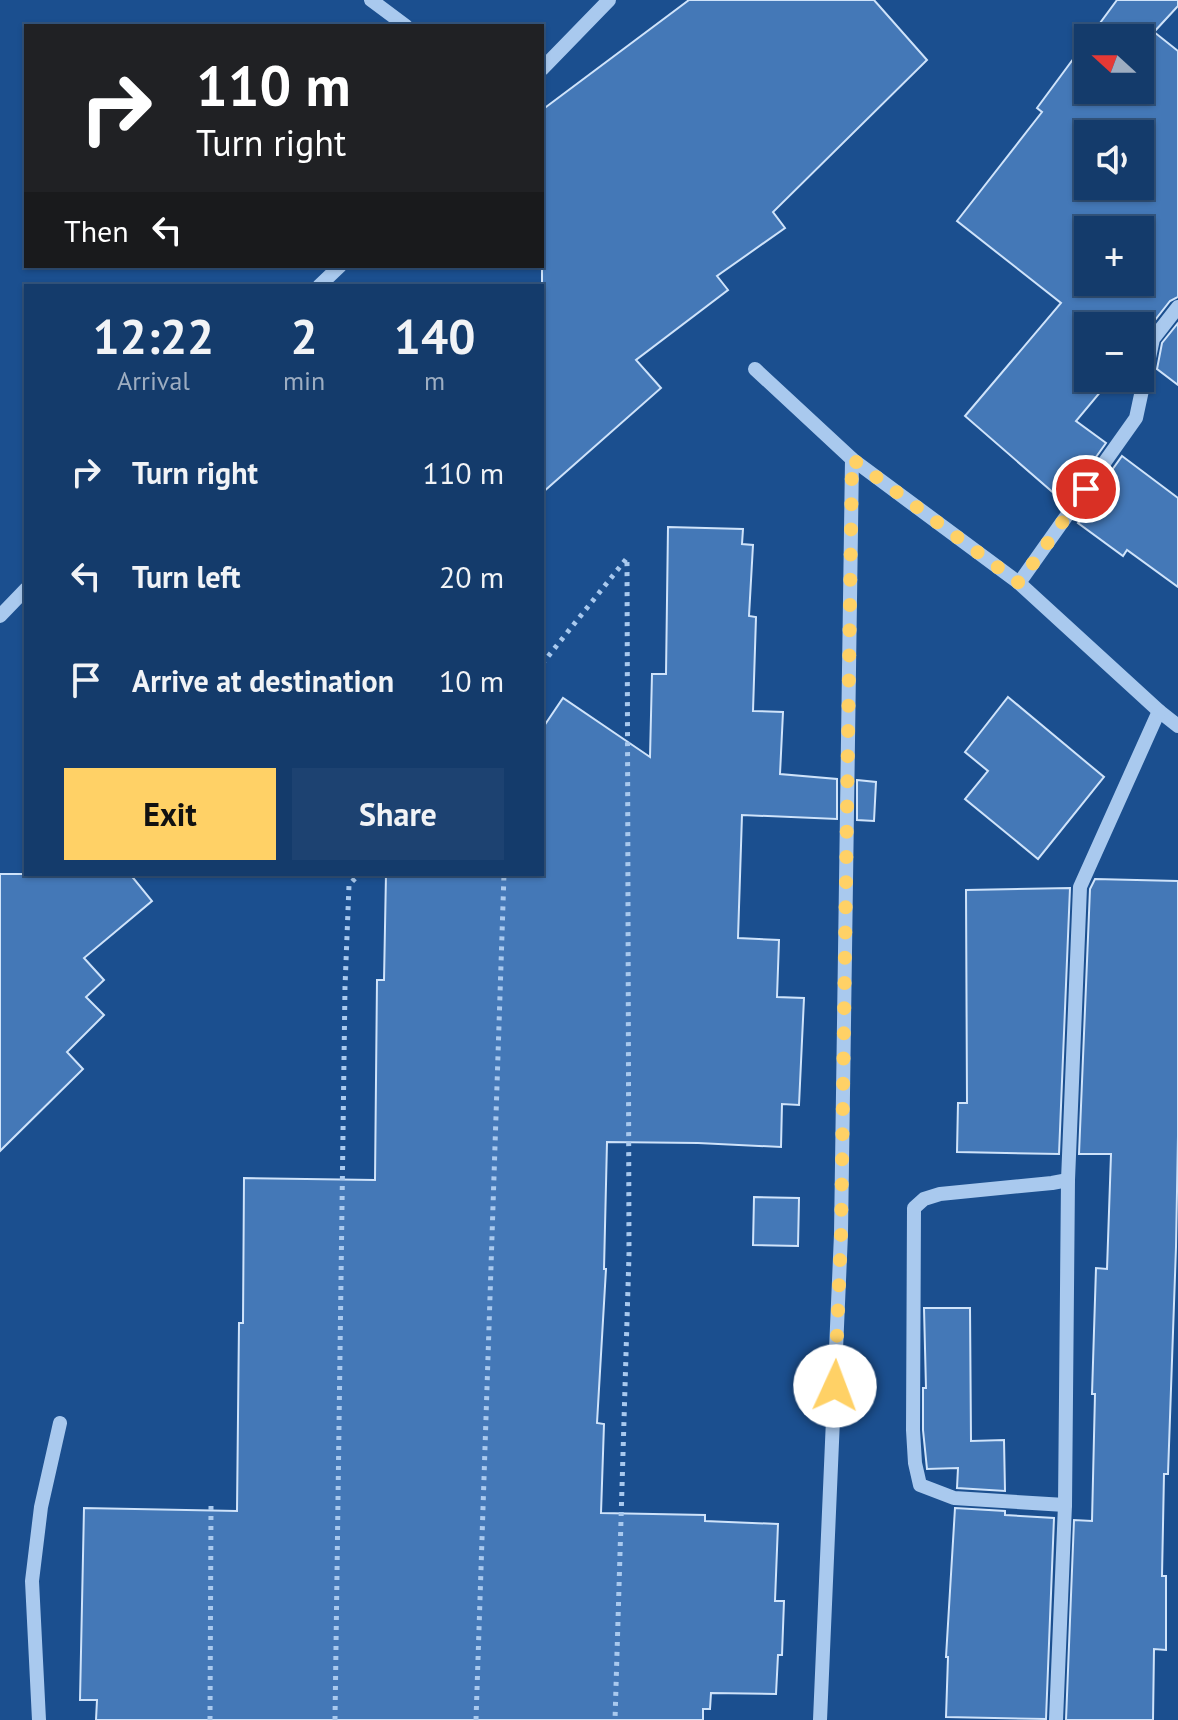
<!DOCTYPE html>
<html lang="en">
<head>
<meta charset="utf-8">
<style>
  :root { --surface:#143b6b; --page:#1d4271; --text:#f1f3f6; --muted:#9dadc1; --line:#33557e; --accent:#ffd166 }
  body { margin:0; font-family:"PT Sans",sans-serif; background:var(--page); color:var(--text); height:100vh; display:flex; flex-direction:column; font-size:30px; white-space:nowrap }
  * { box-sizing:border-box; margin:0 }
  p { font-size:26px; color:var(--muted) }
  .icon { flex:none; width:44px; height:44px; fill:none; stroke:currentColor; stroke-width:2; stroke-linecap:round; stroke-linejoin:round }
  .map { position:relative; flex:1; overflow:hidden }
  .details { position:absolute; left:24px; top:284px; width:520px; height:592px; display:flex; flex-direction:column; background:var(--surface); border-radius:0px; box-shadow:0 2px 6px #0004,0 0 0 2px var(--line) }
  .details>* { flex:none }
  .top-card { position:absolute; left:24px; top:24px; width:520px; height:244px; border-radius:0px; box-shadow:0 2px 6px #0004,0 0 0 2px var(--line); background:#202124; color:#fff; overflow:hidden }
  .needle { width:52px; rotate:291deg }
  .tools { position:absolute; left:1074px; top:24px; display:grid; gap:16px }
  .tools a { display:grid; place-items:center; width:80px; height:80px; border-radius:0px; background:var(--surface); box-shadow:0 2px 6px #0004,0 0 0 2px var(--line); font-size:40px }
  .pin { position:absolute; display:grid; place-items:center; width:68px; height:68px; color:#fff; margin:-34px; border:4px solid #fff; border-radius:50%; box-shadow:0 2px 8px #0007 }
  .me { position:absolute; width:88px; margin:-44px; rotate:2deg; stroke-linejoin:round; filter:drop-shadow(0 0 6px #0008) }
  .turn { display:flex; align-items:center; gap:28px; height:168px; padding:0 40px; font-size:36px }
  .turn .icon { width:104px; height:104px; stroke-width:2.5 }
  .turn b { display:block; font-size:56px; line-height:68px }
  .then { display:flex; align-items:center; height:76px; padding:0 40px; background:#0003; gap:16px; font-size:30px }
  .eta { display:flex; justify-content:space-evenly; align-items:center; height:136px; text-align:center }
  .eta b { font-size:48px; font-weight:800; line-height:56px }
  .action { display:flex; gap:16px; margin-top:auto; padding:16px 40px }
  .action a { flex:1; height:92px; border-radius:0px; background:var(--accent); color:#111; font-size:32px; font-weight:800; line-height:92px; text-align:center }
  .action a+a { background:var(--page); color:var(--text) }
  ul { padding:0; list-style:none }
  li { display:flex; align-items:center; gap:24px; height:104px; padding:0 40px }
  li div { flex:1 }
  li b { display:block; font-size:30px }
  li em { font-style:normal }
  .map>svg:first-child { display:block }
  .building { fill:#4478b7; stroke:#cfe3fa; stroke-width:2; fill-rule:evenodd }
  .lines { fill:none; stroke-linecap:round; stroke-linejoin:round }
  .path { stroke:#a9c9ee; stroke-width:5; stroke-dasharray:4 6; stroke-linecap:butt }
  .minor { stroke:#a9c9ee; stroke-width:14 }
  .route { stroke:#ffd166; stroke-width:14; stroke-dasharray:0 25.2 }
</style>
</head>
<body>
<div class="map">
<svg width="1178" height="1720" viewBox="0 0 1178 1720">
  <rect width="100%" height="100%" fill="#1b4f8f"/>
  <!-- building -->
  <g class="building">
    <path d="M689 0H874L927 60 773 212 785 228 717 276 728 290 636 360 661 388 542 493V110Z"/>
    <path d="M1117 0H1178V6L1154 32 1178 51V297L1170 301 1145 333 1140 352V326H1088V378H1112L1076 421 1106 443 1064 502 965 416 1061 303 957 221 1042 112 1037 108 1088 39V90H1140V38H1089ZM1088 134H1140V186H1088ZM1088 230H1140V282H1088Z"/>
    <path d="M1178 323V385L1157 369 1162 343Z"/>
    <path d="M1122 456 1178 498V587L1127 550 1123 556 1078 523 1083 517 1080 515Z"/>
    <path d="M668 527 743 529 742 544 753 545 749 616 756 617 753 711 783 712 780 774 837 779V819L742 815 738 938 779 940 777 997 804 998 799 1105 782 1104 781 1147 698 1143 607 1142 604 1269H606L597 1423 604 1424 601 1513 705 1515V1521L778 1524 775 1601H784L782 1655H778L776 1694 711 1693 710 1709H703V1720H96L97 1700H80L84 1508 237 1511 239 1323H243L244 1178 375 1180 377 980H384L386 874H542V729L563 698 650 757 652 674H666Z"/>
    <path d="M1008 697 1104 777 1038 859 965 799 988 771 965 752Z"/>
    <path d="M857 780 876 782 874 821 857 820Z"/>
    <path d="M0 874H130L152 901 84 958 104 980 86 997 104 1015 67 1052 83 1069 0 1151Z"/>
    <path d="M1095 879 1178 881V1136L1176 1247 1168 1474H1164L1162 1576H1166V1650L1154 1649 1153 1720H1066L1074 1520 1092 1521 1095 1394H1092L1096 1268 1107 1269 1111 1154H1079L1090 889Z"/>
    <path d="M1070 888 1059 1154 957 1152 958 1103H967L966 890Z"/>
    <path d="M754 1197 799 1198 798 1246 753 1245Z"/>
    <path d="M924 1308H970L971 1441 1004 1440 1005 1491 957 1488 958 1468 927 1469 923 1430V1388H926Z"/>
    <path d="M955 1508 1005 1511V1515L1054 1518 1046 1719 946 1717 948 1657H946Z"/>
  </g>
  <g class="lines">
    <!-- path -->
    <g class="path">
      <path d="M542 664 627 558 629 1254 615 1720"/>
      <path d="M210 1720 211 1506"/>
      <path d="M335 1720 345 987 349 885 359 874"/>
      <path d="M476 1720 504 874"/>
    </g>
    <!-- minor -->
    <g class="minor">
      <path d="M371 0 406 26"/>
      <path d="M542 69 609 0"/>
      <path d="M319 286 340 266"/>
      <path d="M755 369 852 459 1019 583 1159 711 1178 726"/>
      <path d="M1019 583 1136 418 1153 339 1178 307"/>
      <path d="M0 616 26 589"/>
      <path d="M1065 1505 954 1498 920 1485 915 1463 913 1430 914 1208 924 1199 940 1194 1052 1183 1068 1180"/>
      <path d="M39 1720 32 1581 41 1507 60 1423"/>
      <path d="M820 1720 841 1234 852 459"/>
      <path d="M1056 1720 1065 1505 1068 1180 1080 887 1159 711"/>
    </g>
  </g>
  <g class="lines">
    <!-- route -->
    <path class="route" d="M835 1386 841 1234 852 459 1019 583 1086 489"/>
  </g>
</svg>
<div class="tools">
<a><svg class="needle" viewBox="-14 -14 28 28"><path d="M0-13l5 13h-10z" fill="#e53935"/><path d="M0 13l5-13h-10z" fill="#9dadc1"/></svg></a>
<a><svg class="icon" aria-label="sound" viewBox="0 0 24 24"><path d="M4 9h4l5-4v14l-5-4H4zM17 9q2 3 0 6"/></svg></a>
<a>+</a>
<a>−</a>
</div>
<div class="pin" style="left:1086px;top:489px;background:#d93025"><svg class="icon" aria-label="arrive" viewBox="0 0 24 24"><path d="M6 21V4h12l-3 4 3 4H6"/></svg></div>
<svg class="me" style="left:835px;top:1386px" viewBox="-20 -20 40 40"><circle r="19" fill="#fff"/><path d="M0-13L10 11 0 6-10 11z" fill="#ffd166"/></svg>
<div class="top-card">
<div class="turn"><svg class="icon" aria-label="right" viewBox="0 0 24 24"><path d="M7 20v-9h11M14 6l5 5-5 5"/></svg><div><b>110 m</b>Turn right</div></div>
<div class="then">Then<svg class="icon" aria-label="left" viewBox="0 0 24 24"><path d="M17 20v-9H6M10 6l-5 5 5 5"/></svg></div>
</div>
<section class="details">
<div class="eta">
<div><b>12:22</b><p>Arrival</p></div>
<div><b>2</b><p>min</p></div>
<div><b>140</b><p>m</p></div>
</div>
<ul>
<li><svg class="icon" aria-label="right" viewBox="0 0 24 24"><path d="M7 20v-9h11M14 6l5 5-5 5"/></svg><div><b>Turn right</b></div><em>110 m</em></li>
<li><svg class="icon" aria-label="left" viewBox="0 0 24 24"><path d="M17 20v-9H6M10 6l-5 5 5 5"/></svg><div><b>Turn left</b></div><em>20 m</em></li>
<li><svg class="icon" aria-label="arrive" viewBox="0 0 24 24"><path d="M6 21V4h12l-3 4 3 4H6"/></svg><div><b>Arrive at destination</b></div><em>10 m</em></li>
</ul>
<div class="action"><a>Exit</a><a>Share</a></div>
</section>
</div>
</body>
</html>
